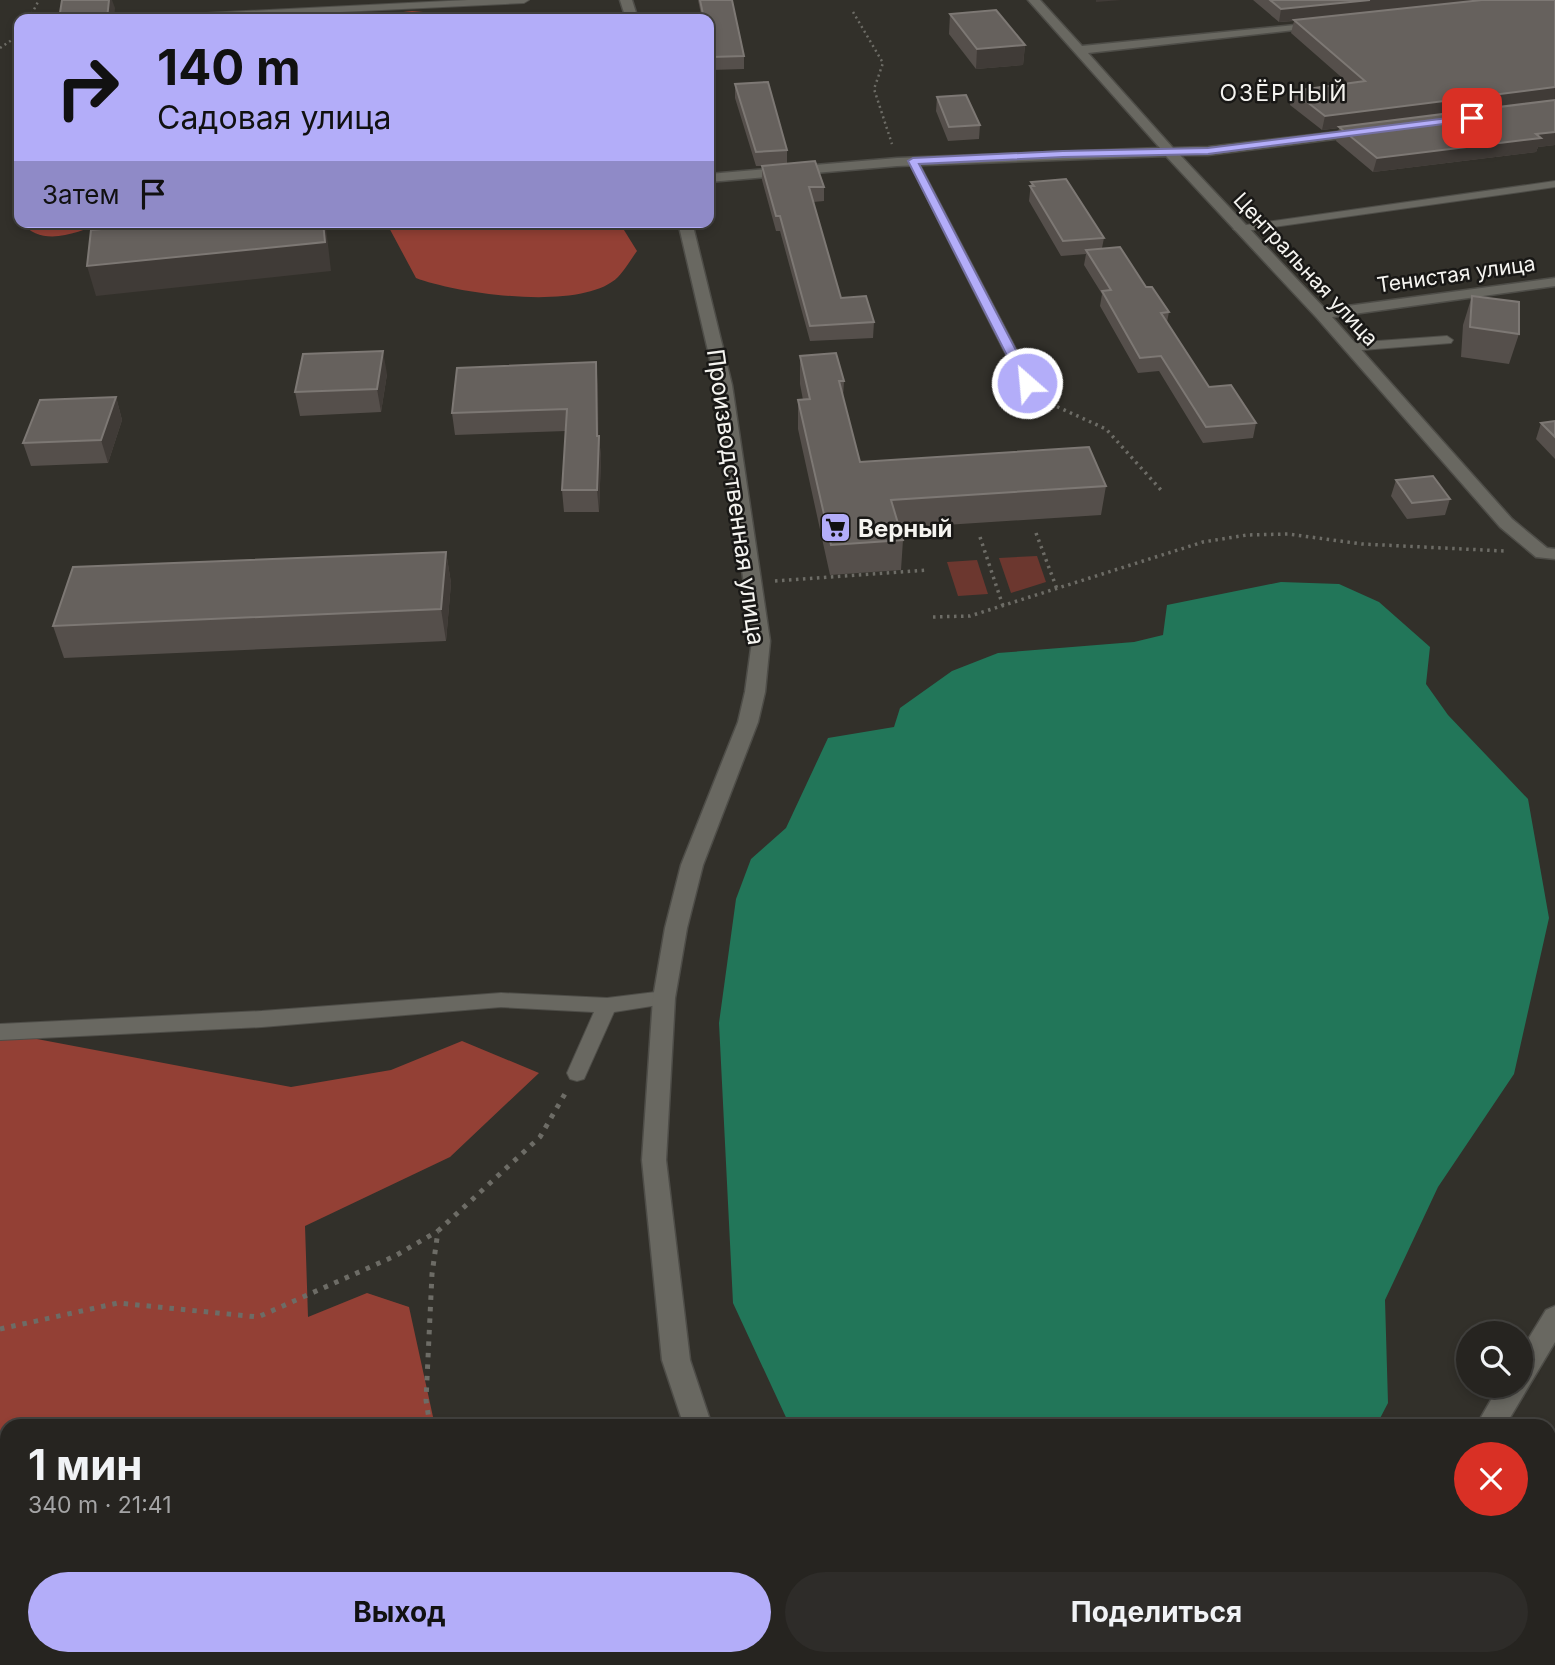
<!DOCTYPE html>
<html lang="ru">
<head>
<meta charset="utf-8">
<style>
  :root { --surface:#262420; --page:#2e2c29; --text:#f1f3f6; --muted:#a4a4a5; --line:#42413e; --accent:#b3adf9 }
  body { margin:0; font-family:Inter,sans-serif; background:var(--page); color:var(--text); height:100vh; display:flex; flex-direction:column; font-size:26px; white-space:nowrap }
  * { box-sizing:border-box; margin:0 }
  p { font-size:23px; color:var(--muted) }
  .icon { flex:none; width:38px; height:38px; fill:none; stroke:currentColor; stroke-width:2; stroke-linecap:round; stroke-linejoin:round }
  .map { position:relative; flex:1; overflow:hidden }
  .sheet { position:absolute; left:0px; top:1419px; width:1556px; height:247px; display:flex; flex-direction:column; background:var(--surface); border-radius:21px 21px 0 0; box-shadow:0 4px 10px #0003,0 0 0 2px var(--line) }
  .sheet>* { flex:none }
  .guide { position:absolute; left:14px; top:14px; width:700px; height:214px; border-radius:14px; box-shadow:0 4px 10px #0003,0 0 0 2px var(--line); background:#b3adf9; color:#111; overflow:hidden }
  .buttons { position:absolute; left:1456px; top:1321px; display:grid; gap:14px }
  .buttons a { display:grid; place-items:center; width:77px; height:77px; border-radius:50%; background:var(--surface); box-shadow:0 4px 10px #0003,0 0 0 2px var(--line); font-size:35px }
  .pin { position:absolute; display:grid; place-items:center; width:60px; height:60px; color:#fff; margin:-30px; border-radius:14px; box-shadow:0 4px 10px #0006 }
  .me { position:absolute; width:77px; margin:-38px; rotate:333deg; stroke-linejoin:round; filter:drop-shadow(0 0 5px #0008) }
  .turn { display:flex; align-items:center; gap:24px; height:147px; padding:0 28px; font-size:32px }
  .turn .icon { width:91px; height:91px; stroke-width:2.5 }
  .turn b { display:block; font-size:49px; line-height:60px }
  .then { display:flex; align-items:center; height:66px; padding:0 28px; background:#0003; gap:14px; font-size:26px }
  .round { display:grid; place-items:center; flex:none; width:74px; height:74px; border-radius:37px; background:var(--page) }
  .headline { display:flex; align-items:center; justify-content:space-between; height:119px; padding:0 28px }
  h1 { font-size:42px; font-weight:700; line-height:52px }
  .button { display:flex; gap:14px; margin-top:auto; padding:14px 28px }
  .button a { flex:1; height:80px; border-radius:42px; background:var(--accent); color:#111; font-size:28px; font-weight:700; line-height:80px; text-align:center }
  .button a+a { background:var(--page); color:var(--text) }
  .map>svg:first-child { display:block }
  .green { fill:#6c372f }
  .forest { fill:#934035 }
  .water { fill:#227659 }
  .lines { fill:none; stroke-linecap:round; stroke-linejoin:round }
  .lane-casing { stroke:#4e4d48; stroke-width:2 }
  .street-casing { stroke:#4e4d48; stroke-width:3 }
  .secondary-casing { stroke:#4e4d48; stroke-width:3 }
  .path-far2 { stroke:#6d6c66; stroke-width:2.5; stroke-dasharray:2 3.5; stroke-linecap:butt }
  .path-far1 { stroke:#6d6c66; stroke-width:3.5; stroke-dasharray:2.5 4.5; stroke-linecap:butt }
  .path { stroke:#6d6c66; stroke-width:5; stroke-dasharray:4.5 7; stroke-linecap:butt }
  .lane { fill:#696861; fill-rule:evenodd }
  .street { fill:#696861; fill-rule:evenodd }
  .secondary { fill:#696861; fill-rule:evenodd }
  .wall { fill:#554f4b }
  .shaded-wall { fill:#403b37 }
  .building { fill:#66615d; stroke:#7d7874; stroke-width:2 }
  .route { fill:#b3adf9; stroke:#7470a2; stroke-width:2 }
  .labels { text-anchor:middle; dominant-baseline:central; stroke-width:5; stroke-linejoin:round; paint-order:stroke }
  .far-street-label { font-size:21px; fill:#f5f4f0; stroke:#191816 }
  .far-quarter-label { font-size:23px; letter-spacing:2px; fill:#f5f4f0; stroke:#191816 }
  .street-label { font-size:24px; fill:#f5f4f0; stroke:#191816 }
  .poi-label { font-size:24px; font-weight:bold; fill:#f5f4f0; stroke:#191816; text-anchor:start }
</style>
</head>
<body>
<div class="map">
<svg width="1555" height="1665" viewBox="0 0 1555 1665">
  <rect width="100%" height="100%" fill="#32302a"/>
  <!-- green -->
  <g class="green">
    <path d="M1037 556 1046 582 1011 593 999 558Z"/>
    <path d="M977 560 988 594 958 596 947 562Z"/>
  </g>
  <!-- forest -->
  <g class="forest">
    <path d="M412 11 457 15 465 19H340Z"/>
    <path d="M21 222H103C77 233 42 248 21 222Z"/>
    <path d="M386 222H619L637 251C631 259 625 270 618 277 583 312 458 294 416 278Z"/>
    <path d="M0 1032 291 1087 391 1070 462 1041 539 1073 450 1157 305 1226 308 1317 367 1293 409 1307 435 1426H7V1573L0 1574Z"/>
  </g>
  <!-- water -->
  <path class="water" d="M1281 582 1339 584 1379 602 1430 647 1426 684 1448 715 1528 799 1549 918 1514 1074 1438 1187 1385 1300 1388 1403 1376 1426H790L733 1303 719 1023 736 899 751 859 786 828 828 738 894 727 900 708 952 671 998 653 1134 642 1163 635 1167 605Z"/>
  <g class="lines">
    <defs>
      <g id="lane">
        <path d="M468 0H529L524 3 199 19H142L147 16Z"/>
        <path d="M913 158 918 161 1034 383 1032 386 1027 387 1020 383 908 161Z"/>
        <path d="M1555 181V187L1239 232 1233 229 1239 226Z"/>
        <path d="M1447 336 1453 340 1451 343 1350 351 1344 347 1350 343Z"/>
        <path d="M664 991 671 993 674 998 671 1003 614 1012 584 1079 577 1081 570 1079 567 1073 594 1012 501 1007 262 1027 0 1040V1024L262 1011 501 993 607 998Z"/>
      </g>
      <g id="street">
        <path d="M1028 0H1040L1082 46 1325 22V26L1321 27 1088 53 1173 148 1208 147 1371 128 1372 131 1366 135 1208 155H1180L1325 309 1555 278V286L1332 317 1512 519 1547 548 1555 549V559L1536 557 1500 527 1316 317 1166 156 897 166 709 182V174L897 158 1160 148Z"/>
        <path d="M1555 1306V1342L1505 1426H1476L1499 1386H1521V1351L1546 1310Z"/>
        <path d="M1187 1659H1226L1224 1665H1185Z"/>
      </g>
      <g id="secondary">
        <path d="M620 0H632L638 19H626Z"/>
        <path d="M678 222H692L732 385 770 641 765 692 758 722 703 865 687 928 675 998 666 1160 690 1360 712 1426H684L662 1360 642 1160 653 998 665 928 681 865 738 722 745 692 752 641 716 385Z"/>
        <path d="M821 1659H854L856 1665H823Z"/>
      </g>
    </defs>
    <!-- lane casing -->
    <use href="#lane" class="lane-casing"/>
    <!-- street casing -->
    <use href="#street" class="street-casing"/>
    <!-- secondary casing -->
    <use href="#secondary" class="secondary-casing"/>
    <!-- path-far2 -->
    <g class="path-far2">
      <path d="M853 12 883 63 874 89 892 144"/>
      <path d="M29 19 39 0"/>
      <path d="M0 48 19 35"/>
    </g>
    <!-- path-far1 -->
    <g class="path-far1">
      <path d="M1038 398 1106 429 1161 490"/>
      <path d="M1036 533 1057 589"/>
      <path d="M980 537 1003 606"/>
      <path d="M775 581 927 570"/>
      <path d="M933 617 970 616 1203 542 1247 535 1288 534 1362 544 1504 551"/>
    </g>
    <!-- path -->
    <g class="path">
      <path d="M0 1329 118 1303 258 1317 395 1256 438 1231"/>
      <path d="M430 1426 426 1400 432 1274 438 1231 540 1137 566 1092"/>
      <path d="M465 1659 466 1665"/>
    </g>
    <!-- lane -->
    <use href="#lane" class="lane"/>
    <!-- street -->
    <use href="#street" class="street"/>
    <!-- secondary -->
    <use href="#secondary" class="secondary"/>
  </g>
  <!-- wall -->
  <g class="wall">
    <path d="M698 0H732L744 56V69L711 70 709 58V19H702Z"/>
    <path d="M1253 0H1555V145L1538 147 1536 152 1373 172 1336 141 1339 128 1322 130 1290 105 1293 91 1348 83 1291 33 1294 21 1279 22Z"/>
    <path d="M950 14 1025 45 1023 65 976 69 949 34Z"/>
    <path d="M735 84 787 150V164L824 187V201L813 202 841 298 874 322 873 338 810 341 780 231H776L762 180V166H763H756L735 98Z"/>
    <path d="M937 97 980 125 979 139 948 141 936 111Z"/>
    <path d="M1031 182 1104 238 1102 248 1146 287 1169 312 1167 322 1209 387 1256 423 1253 438 1203 443 1159 371 1138 373 1100 306 1102 294 1084 265 1086 254 1061 256 1029 201Z"/>
    <path d="M1472 296 1519 334 1509 364 1461 357 1463 325Z"/>
    <path d="M800 356 844 381 843 398 860 462 1106 486 1101 515 899 528 903 540 901 570 830 575 798 429V400H803L800 384Z"/>
    <path d="M387 374 381 412 300 416 295 392Z"/>
    <path d="M598 384V436H599L601 458 599 512H564L562 490 566 431 455 435 452 413Z"/>
    <path d="M116 397 122 420 108 463 31 466 23 443Z"/>
    <path d="M1555 421V459L1536 439 1541 423Z"/>
    <path d="M1396 480 1450 499 1445 515 1407 519 1391 496Z"/>
    <path d="M446 552 451 583 446 641 64 658 53 626Z"/>
    <path d="M1549 1526 1555 1530V1642L1549 1639Z"/>
  </g>
  <!-- shaded-wall -->
  <g class="shaded-wall">
    <path d="M109 0H112L115 8 114 19H107Z"/>
    <path d="M1096 0H1121L1096 2Z"/>
    <path d="M1370 0H1490L1279 22 1281 9Z"/>
    <path d="M1025 45 1023 65 976 69 977 49Z"/>
    <path d="M1555 87V100L1322 130 1325 116Z"/>
    <path d="M1555 132V145L1538 147 1536 152 1373 172 1377 158Z"/>
    <path d="M325 222 327 236 331 271 96 296 87 266Z"/>
    <path d="M383 351 387 374 381 412 377 389Z"/>
    <path d="M596 362 598 384 599 454V436L601 458 599 512 597 490Z"/>
    <path d="M116 397 122 420 108 463 101 440Z"/>
    <path d="M446 552 451 583 446 641 441 609Z"/>
  </g>
  <!-- building -->
  <g class="building">
    <path d="M62 0H109L107 19H59Z"/>
    <path d="M700 0H732L744 56 711 57 709 47V19H704Z"/>
    <path d="M1270 0H1370L1281 9Z"/>
    <path d="M1482 0H1555V87L1325 116 1293 91 1365 81 1294 20Z"/>
    <path d="M996 10 1025 45 977 49 950 14Z"/>
    <path d="M768 82 787 150 756 152 735 84Z"/>
    <path d="M966 95 980 125 949 127 937 97Z"/>
    <path d="M1555 100V132L1536 134 1541 138 1377 158 1339 127Z"/>
    <path d="M815 161 824 187H809L841 298 866 296 874 322 810 326 780 216H776L762 166Z"/>
    <path d="M1066 179 1104 238 1063 241 1030 186H1034L1031 182Z"/>
    <path d="M174 222H323L325 242 87 266 91 230Z"/>
    <path d="M1120 247 1146 287H1152L1169 312 1161 313 1209 387 1231 385 1256 423 1206 427 1161 356 1140 358 1102 291 1111 290 1086 250Z"/>
    <path d="M1472 296 1519 302V334L1470 327Z"/>
    <path d="M383 351 377 389 295 392 303 354Z"/>
    <path d="M836 353 844 381H839L860 462 1089 447 1106 486 891 500 903 540 831 545 798 400 810 399 800 356Z"/>
    <path d="M596 362 597 436H599L597 490H562L567 409 452 413 457 368Z"/>
    <path d="M116 397 101 440 23 443 40 400Z"/>
    <path d="M1555 421V437L1541 423Z"/>
    <path d="M1433 476 1450 499 1412 503 1396 480Z"/>
    <path d="M446 552 441 609 53 626 73 567Z"/>
    <path d="M1549 1526 1555 1530V1614L1549 1610Z"/>
  </g>
  <!-- route -->
  <path class="route" d="M1472 115 1477 118 1475 120 1208 154 1063 157 919 164 1033 383 1027 387 1021 383 908 161 913 158 1063 151 1208 148Z"/>
  <!-- icons -->
  <defs>
    <symbol id="supermarket-square" viewBox="-11 -11 22 22"><rect x="-9" y="-9" width="18" height="18" rx="4" fill="#b3adf9" stroke="#191816"/><path d="M-6-5.5h2.5l.6 2H6L4.5 2H-2.5L-4.4-4H-6ZM-1.5 3.2a1.3 1.3 0 1 0 .1 0ZM3 3.2a1.3 1.3 0 1 0 .1 0Z" fill="#111"/></symbol>
  </defs>
  <g fill-rule="evenodd">
    <use href="#supermarket-square" x="818" y="510" width="35" height="35"/>
  </g>
  <g class="labels">
    <!-- far-street labels -->
    <g class="far-street-label">
      <text transform="translate(1306 269) rotate(47)">Центральная улица</text>
      <text transform="translate(1456 274) rotate(-8)">Тенистая улица</text>
    </g>
    <!-- far-quarter labels -->
    <g class="far-quarter-label">
      <text x="1284" y="93">ОЗЁРНЫЙ</text>
    </g>
    <!-- street labels -->
    <g class="street-label">
      <text transform="translate(736 497) rotate(82)">Производственная улица</text>
    </g>
    <!-- poi labels -->
    <g class="poi-label">
      <text x="858" y="528">Верный</text>
    </g>
  </g>
</svg>
<div class="buttons">
<a><svg class="icon" aria-label="search" viewBox="0 0 24 24"><circle cx="10" cy="10" r="6"/><path d="M15 15l6 6"/></svg></a>
</div>
<div class="pin" style="left:1472px;top:118px;background:#d93025"><svg class="icon" aria-label="arrive" viewBox="0 0 24 24"><path d="M6 21V4h12l-3 4 3 4H6"/></svg></div>
<svg class="me" style="left:1027px;top:383px" viewBox="-20 -20 40 40"><circle r="17" fill="#b3adf9" stroke="#fff" stroke-width="3"/><path d="M0-11L8 9 0 5-8 9z" fill="#fff"/></svg>
<div class="guide">
<div class="turn"><svg class="icon" aria-label="right" viewBox="0 0 24 24"><path d="M7 20v-9h11M14 6l5 5-5 5"/></svg><div><b>140 m</b>Садовая улица</div></div>
<div class="then">Затем<svg class="icon" aria-label="arrive" viewBox="0 0 24 24"><path d="M6 21V4h12l-3 4 3 4H6"/></svg></div>
</div>
<section class="sheet">
<div class="headline"><div><h1>1 мин</h1><p>340 m · 21:41</p></div><a class="round" style="background:#d93025;color:#fff"><svg class="icon" aria-label="close" viewBox="0 0 24 24"><path d="M6 6l12 12M18 6L6 18"/></svg></a></div>
<div class="button"><a>Выход</a><a>Поделиться</a></div>
</section>
</div>
</body>
</html>
